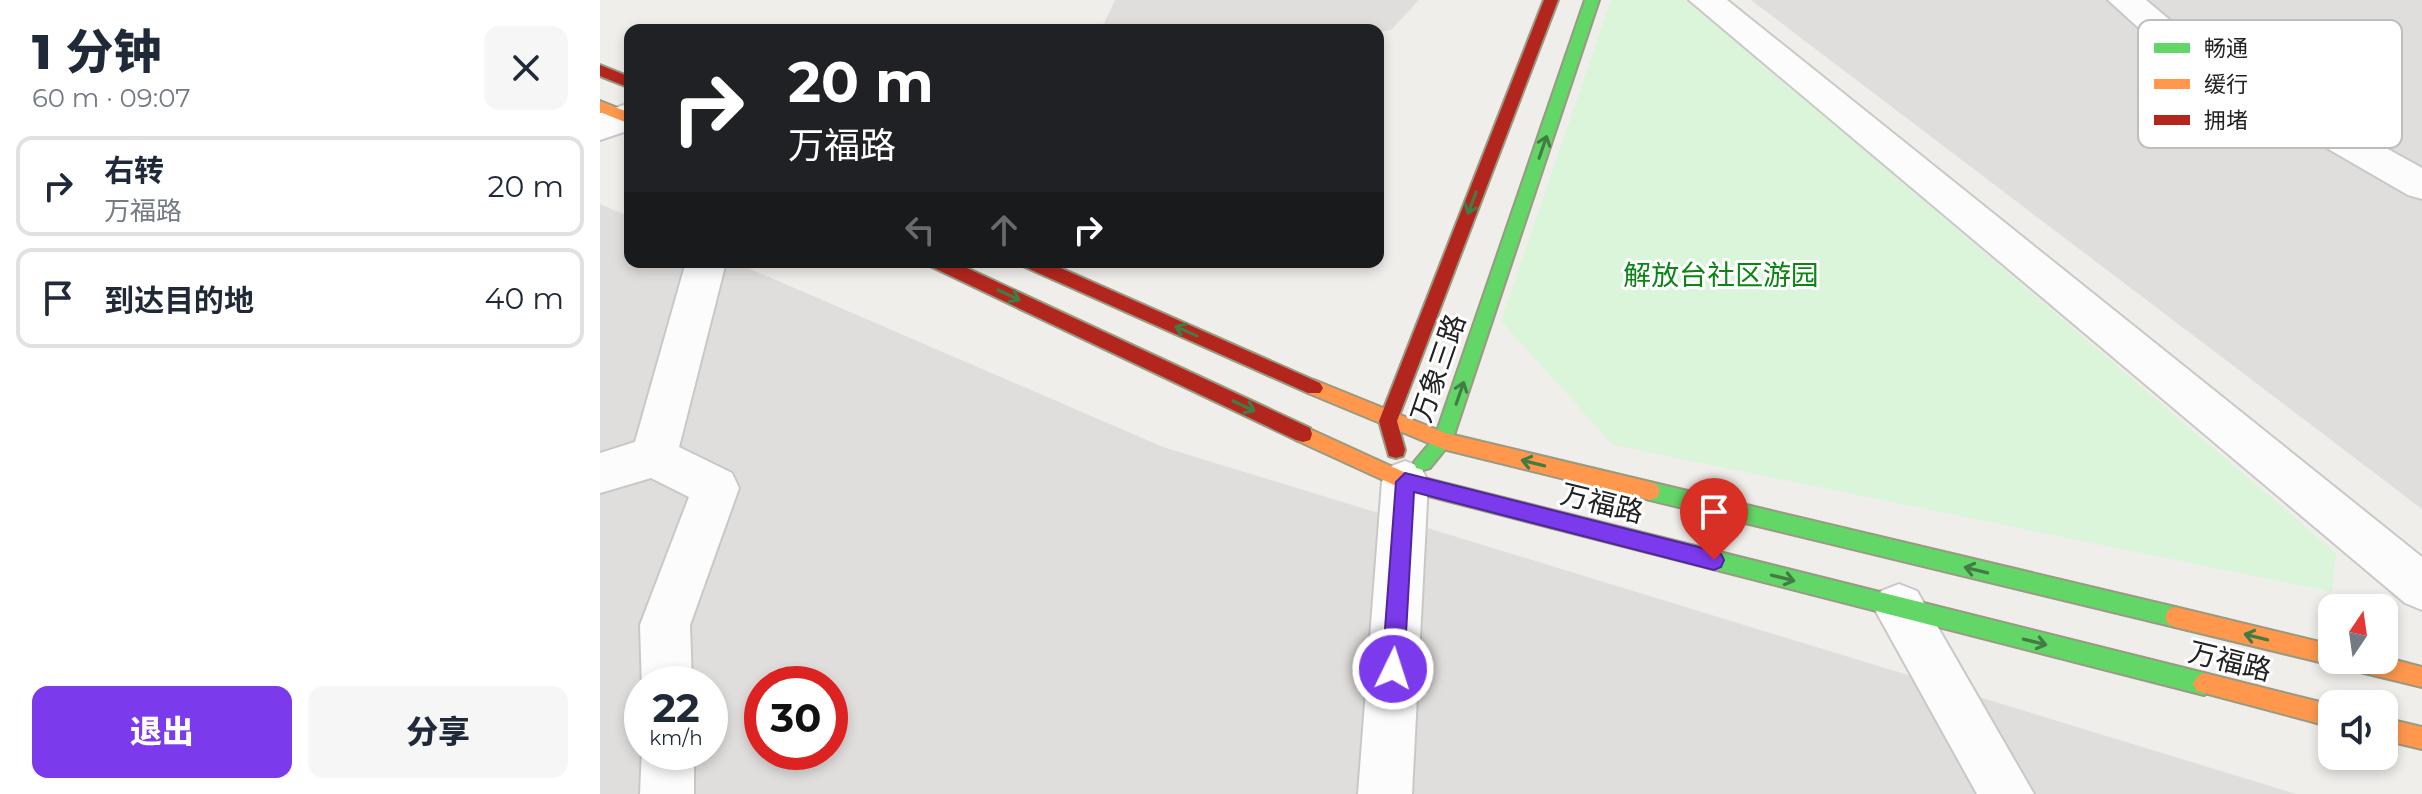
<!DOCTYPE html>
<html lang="zh">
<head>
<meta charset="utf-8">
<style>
  :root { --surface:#fff; --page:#f6f6f7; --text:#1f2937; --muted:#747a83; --line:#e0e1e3; --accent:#7c3aed }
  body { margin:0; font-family:Montserrat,"Noto Sans SC",sans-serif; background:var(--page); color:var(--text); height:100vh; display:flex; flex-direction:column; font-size:30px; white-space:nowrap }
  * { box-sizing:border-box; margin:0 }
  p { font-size:26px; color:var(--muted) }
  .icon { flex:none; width:44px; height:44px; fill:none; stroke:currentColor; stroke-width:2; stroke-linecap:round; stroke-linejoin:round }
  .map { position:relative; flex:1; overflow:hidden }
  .sheet { display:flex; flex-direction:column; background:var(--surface); width:600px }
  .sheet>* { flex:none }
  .top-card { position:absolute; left:24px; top:24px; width:760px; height:244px; border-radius:16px; box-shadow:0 4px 12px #0003; background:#202124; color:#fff; overflow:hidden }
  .needle { width:52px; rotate:13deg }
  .fabs { position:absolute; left:1718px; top:594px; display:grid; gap:16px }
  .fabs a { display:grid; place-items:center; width:80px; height:80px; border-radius:16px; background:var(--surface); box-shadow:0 4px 12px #0003; font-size:40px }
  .speed { position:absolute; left:24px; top:666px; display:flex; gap:16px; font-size:40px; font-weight:700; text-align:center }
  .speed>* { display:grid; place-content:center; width:104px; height:104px; border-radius:50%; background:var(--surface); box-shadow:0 4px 12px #0003; line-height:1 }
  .speed small { font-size:20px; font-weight:400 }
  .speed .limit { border:12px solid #d22; background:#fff; color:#111 }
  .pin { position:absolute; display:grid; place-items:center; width:68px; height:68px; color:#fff; margin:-82px -34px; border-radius:50% 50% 50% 0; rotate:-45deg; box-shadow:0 0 8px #0007 }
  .pin .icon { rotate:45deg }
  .me { position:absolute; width:88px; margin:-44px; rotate:4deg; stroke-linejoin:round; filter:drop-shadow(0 0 6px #0008) }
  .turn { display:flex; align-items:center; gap:28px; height:168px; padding:0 32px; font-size:36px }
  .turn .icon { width:104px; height:104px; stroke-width:2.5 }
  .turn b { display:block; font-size:56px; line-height:68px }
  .lanes { display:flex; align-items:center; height:76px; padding:0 32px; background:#0003; justify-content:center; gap:40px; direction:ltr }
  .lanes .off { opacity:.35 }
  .round { display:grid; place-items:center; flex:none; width:84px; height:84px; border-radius:16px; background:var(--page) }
  .overview { display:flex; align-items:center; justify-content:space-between; height:136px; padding:0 32px }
  h1 { font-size:48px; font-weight:800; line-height:60px }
  .cta { display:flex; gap:16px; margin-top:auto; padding:16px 32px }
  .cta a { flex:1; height:92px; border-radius:16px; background:var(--accent); color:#fff; font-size:32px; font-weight:800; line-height:92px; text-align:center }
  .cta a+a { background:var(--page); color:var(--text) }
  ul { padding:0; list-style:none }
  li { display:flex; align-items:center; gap:24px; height:100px; margin:0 16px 12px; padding:0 16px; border:4px solid var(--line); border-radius:16px }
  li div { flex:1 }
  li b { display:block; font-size:30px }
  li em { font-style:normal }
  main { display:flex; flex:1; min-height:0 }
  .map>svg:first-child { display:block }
  .residential { fill:#dfdedc; fill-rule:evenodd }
  .park { fill:#daf5da }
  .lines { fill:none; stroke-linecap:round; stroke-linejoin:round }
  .street-casing { stroke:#c9c8c7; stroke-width:4 }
  .fast-casing { stroke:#999a82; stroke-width:4 }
  .slow-casing { stroke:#999a82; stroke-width:4 }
  .jam-casing { stroke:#999a82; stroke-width:4 }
  .street { fill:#fdfcfc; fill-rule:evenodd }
  .fast { fill:#63d668; fill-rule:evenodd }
  .slow { fill:#ff974d; fill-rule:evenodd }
  .jam { fill:#b3261e; fill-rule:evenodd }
  .oneway { stroke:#427c45 }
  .route { fill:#7c3aed; stroke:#51269a; stroke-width:2 }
  .labels { text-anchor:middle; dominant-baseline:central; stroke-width:6; stroke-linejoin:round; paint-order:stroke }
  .park-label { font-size:28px; fill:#0c8416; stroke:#fff }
  .street-label { font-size:28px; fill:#222; stroke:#fff }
  .key { fill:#fff; stroke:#bdbdbd; stroke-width:2 }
  .key-label { font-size:22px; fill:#222 }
</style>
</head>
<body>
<main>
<section class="sheet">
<div class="overview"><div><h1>1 分钟</h1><p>60 m · 09:07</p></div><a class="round"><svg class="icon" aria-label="close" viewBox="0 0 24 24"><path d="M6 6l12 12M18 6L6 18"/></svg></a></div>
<ul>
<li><svg class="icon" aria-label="right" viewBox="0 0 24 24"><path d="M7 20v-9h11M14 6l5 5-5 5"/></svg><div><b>右转</b><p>万福路</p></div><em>20 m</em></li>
<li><svg class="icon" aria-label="arrive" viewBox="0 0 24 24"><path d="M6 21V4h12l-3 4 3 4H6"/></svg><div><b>到达目的地</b></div><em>40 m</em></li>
</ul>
<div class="cta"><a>退出</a><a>分享</a></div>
</section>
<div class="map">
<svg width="1822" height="794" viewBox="0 0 1822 794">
  <rect width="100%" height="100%" fill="#f0eeeb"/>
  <!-- residential -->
  <g class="residential">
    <path d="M515 0H819L791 30 778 32 501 30Z"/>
    <path d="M1151 0H1822V509Z"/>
    <path d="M0 204 30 217V262H134L563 447 1696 794H0ZM42 684H110V752H42ZM162 684H230V752H162Z"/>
  </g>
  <!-- park -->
  <path class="park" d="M1011 0H1089L1736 553 1732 592 1013 445 901 321Z"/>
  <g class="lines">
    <defs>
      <g id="street">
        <path d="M1089 0H1127L1822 557V610L1805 603Z"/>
        <path d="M1508 0H1546L1597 43 1822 168V199L1808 195 1573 59Z"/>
        <path d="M27 104 30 105V130L0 140V113Z"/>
        <path d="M86 262H126L79 447 132 473 139 488 90 625 92 684H42V689L40 625 89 497 51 478 0 493V453L35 442Z"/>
        <path d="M805 461 821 467 828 482 812 794H758L782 482 789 467Z"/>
        <path d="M1299 584 1317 591 1434 794H1377L1274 608 1281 591Z"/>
        <path d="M42 748V752H94V794H40Z"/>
      </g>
      <g id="fast">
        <path d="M985 0H999L852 441 830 468 823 470 816 468 814 462 835 437Z"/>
        <path d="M1050 482 1575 607 1582 610 1585 617 1582 624 1575 627 1050 500 1043 497 1040 491 1043 485Z"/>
        <path d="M1023 528 1604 673 1611 677 1615 684 1611 691 1604 695 1023 546 1016 543 1013 537 1016 531Z"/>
      </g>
      <g id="slow">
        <path d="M0 101 30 113V124L0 112Z"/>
        <path d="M714 380 845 433 1050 482 1057 485 1060 491 1057 497 1050 500 843 449 708 393 705 388 708 383Z"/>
        <path d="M703 426 808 474 1023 528 1030 531 1033 537 1030 543 1023 546 805 490 696 440 694 434 696 428Z"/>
        <path d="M1575 607 1732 645V660H1740L1732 665 1575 627 1568 624 1565 617 1568 610Z"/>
        <path d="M1784 657 1822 667V687L1752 670 1745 667 1742 660H1784Z"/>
        <path d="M1604 673 1732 705V727L1597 691 1593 684 1597 677Z"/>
        <path d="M1784 718 1822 727V749L1784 740Z"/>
      </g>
      <g id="jam">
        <path d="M944 0H958L797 421 805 450 803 456 796 458 789 456 779 421Z"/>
        <path d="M0 65 30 77V88L0 76Z"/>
        <path d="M330 262H354L710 428 712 434 710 440 703 442 696 440 332 267Z"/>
        <path d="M423 262H447L720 383 723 388 720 393H708L425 267Z"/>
      </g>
    </defs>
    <!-- street casing -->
    <use href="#street" class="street-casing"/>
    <!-- fast casing -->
    <use href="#fast" class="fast-casing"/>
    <!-- slow casing -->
    <use href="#slow" class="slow-casing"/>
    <!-- jam casing -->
    <use href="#jam" class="jam-casing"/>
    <!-- street -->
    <use href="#street" class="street"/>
    <!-- fast -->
    <use href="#fast" class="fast"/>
    <!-- slow -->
    <use href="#slow" class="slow"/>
    <!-- jam -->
    <use href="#jam" class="jam"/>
  </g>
  <!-- one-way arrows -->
  <defs><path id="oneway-shaft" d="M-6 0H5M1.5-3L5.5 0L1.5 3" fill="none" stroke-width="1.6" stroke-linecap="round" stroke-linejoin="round" transform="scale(2)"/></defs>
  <g class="oneway">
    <use href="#oneway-shaft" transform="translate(943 147) rotate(-71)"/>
    <use href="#oneway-shaft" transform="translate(872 203) rotate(111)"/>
    <use href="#oneway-shaft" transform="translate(409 295) rotate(25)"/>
    <use href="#oneway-shaft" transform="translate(586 331) rotate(-156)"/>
    <use href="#oneway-shaft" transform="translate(860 393) rotate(-71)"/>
    <use href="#oneway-shaft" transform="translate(644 406) rotate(25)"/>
    <use href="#oneway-shaft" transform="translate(933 463) rotate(-166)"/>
    <use href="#oneway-shaft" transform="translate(1376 570) rotate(-166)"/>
    <use href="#oneway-shaft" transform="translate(1183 578) rotate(14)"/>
    <use href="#oneway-shaft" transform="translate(1656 637) rotate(-166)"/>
    <use href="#oneway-shaft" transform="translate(1435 642) rotate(14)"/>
  </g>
  <!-- route -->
  <path class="route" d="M805 473 1114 551 1121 554 1124 560 1121 567 1114 570 814 492 804 669 801 676 793 680 785 676 782 669 796 482Z"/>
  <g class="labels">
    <!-- park labels -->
    <g class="park-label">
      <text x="1121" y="275">解放台社区游园</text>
    </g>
    <!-- street labels -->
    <g class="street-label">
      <text transform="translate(838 368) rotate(-71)">万象三路</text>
      <text transform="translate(1002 503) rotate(14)">万福路</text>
      <text transform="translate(1630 661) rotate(14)">万福路</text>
    </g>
  </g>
  <!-- legend -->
  <rect x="1538" y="20" width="264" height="128" rx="12" class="key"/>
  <rect x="1554" y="43" width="36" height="10" fill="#63d668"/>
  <rect x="1554" y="79" width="36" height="10" fill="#ff974d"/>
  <rect x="1554" y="115" width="36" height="10" fill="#b3261e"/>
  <g class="key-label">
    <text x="1604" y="56">畅通</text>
    <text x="1604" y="92">缓行</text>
    <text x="1604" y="128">拥堵</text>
  </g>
</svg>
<div class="fabs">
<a><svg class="needle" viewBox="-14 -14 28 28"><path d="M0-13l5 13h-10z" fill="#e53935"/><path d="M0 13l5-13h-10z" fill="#747a83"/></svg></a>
<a><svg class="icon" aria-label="sound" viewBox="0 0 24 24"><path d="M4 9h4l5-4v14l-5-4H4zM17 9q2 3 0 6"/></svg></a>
</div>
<div class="speed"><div>22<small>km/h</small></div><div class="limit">30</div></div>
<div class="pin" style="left:1114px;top:560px;background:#d93025"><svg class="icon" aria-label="arrive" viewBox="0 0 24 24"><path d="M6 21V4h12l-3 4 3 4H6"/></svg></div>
<svg class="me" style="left:793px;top:669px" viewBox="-20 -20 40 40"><circle r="17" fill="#7c3aed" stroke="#fff" stroke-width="3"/><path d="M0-11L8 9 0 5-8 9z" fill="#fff"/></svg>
<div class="top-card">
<div class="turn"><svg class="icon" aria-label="right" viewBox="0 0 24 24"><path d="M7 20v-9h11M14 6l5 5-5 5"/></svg><div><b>20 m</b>万福路</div></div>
<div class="lanes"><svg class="icon off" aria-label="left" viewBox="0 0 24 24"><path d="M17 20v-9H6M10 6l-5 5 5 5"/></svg><svg class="icon off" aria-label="ahead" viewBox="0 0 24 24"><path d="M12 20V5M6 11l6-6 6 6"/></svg><svg class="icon" aria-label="right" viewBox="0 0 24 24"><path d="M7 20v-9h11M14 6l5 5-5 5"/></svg></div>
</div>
</div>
</main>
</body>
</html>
